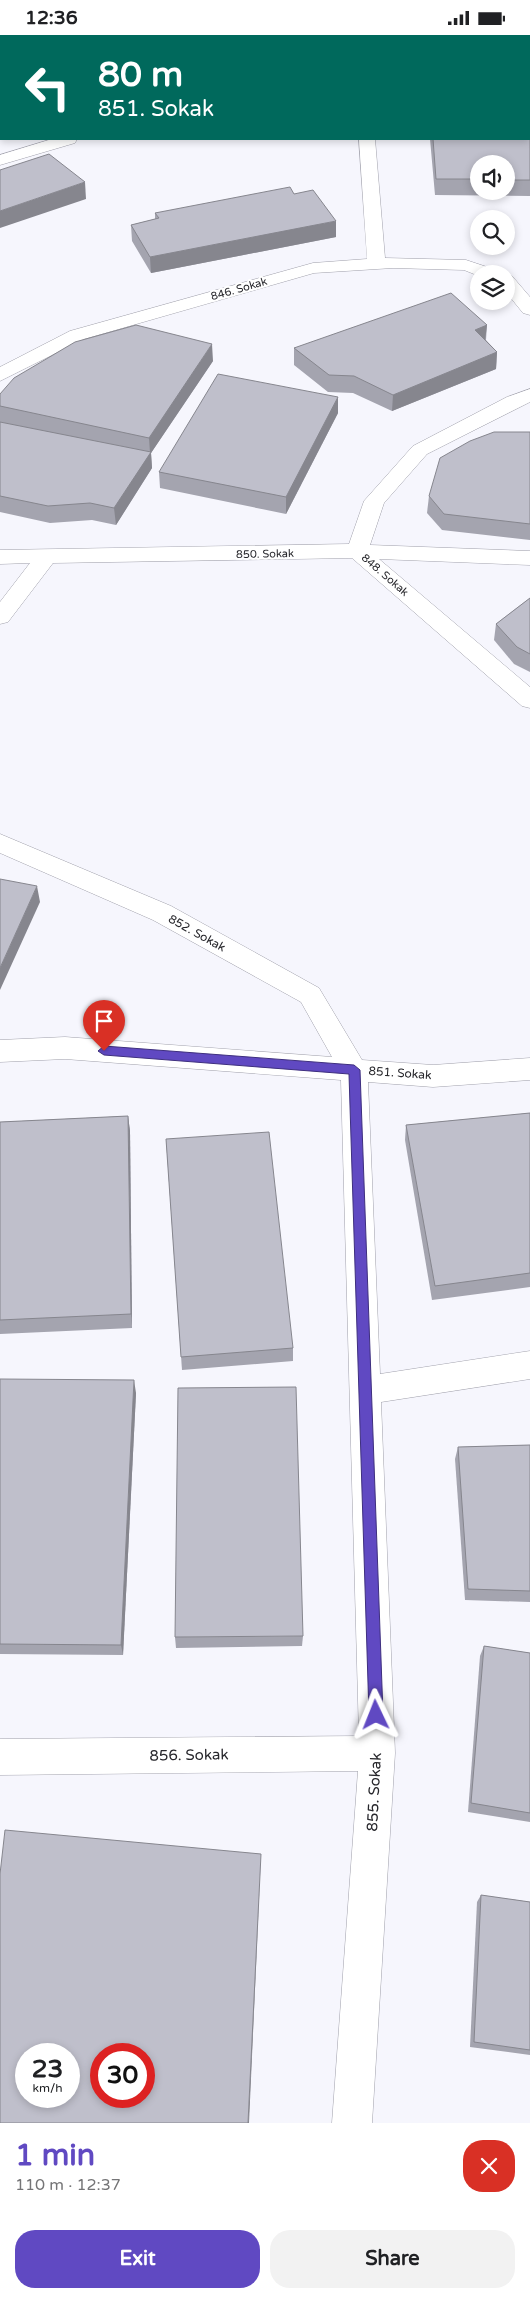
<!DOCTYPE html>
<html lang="en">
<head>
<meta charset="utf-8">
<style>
  :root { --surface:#fff; --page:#f2f2f2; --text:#202124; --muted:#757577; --accent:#6049c2 }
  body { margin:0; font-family:"Varela Round",sans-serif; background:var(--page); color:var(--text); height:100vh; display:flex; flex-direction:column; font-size:19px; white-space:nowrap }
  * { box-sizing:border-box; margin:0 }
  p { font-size:16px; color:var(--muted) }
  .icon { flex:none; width:28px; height:28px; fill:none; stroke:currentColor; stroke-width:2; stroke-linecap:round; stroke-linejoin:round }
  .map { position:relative; height:2088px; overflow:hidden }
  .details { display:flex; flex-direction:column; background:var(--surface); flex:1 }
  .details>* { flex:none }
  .guide { position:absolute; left:0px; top:0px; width:530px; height:105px; box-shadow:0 2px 8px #0003; background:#00695c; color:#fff; overflow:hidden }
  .buttons { position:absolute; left:470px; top:120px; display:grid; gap:10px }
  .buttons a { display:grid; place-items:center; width:45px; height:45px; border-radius:50%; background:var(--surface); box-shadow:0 2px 8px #0003; font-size:25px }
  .speed { position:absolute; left:15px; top:2008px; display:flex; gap:10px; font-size:25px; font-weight:700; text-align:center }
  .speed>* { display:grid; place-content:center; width:65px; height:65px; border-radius:50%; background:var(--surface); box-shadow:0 2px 8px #0003; line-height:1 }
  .speed small { font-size:12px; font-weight:400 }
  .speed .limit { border:8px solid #d22; background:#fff; color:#111 }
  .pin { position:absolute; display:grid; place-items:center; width:42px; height:42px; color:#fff; margin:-51px -21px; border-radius:50% 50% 50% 0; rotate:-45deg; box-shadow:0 0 5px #0007 }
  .pin .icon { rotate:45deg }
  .me { position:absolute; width:55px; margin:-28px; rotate:358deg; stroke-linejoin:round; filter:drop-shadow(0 0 4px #0008) }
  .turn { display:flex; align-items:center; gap:18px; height:105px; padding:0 15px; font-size:22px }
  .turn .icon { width:65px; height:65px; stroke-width:2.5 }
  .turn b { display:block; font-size:35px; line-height:42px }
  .round { display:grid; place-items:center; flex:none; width:52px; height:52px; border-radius:20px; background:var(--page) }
  .overview { display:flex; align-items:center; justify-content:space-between; height:85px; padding:0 15px }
  h1 { font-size:30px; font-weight:700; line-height:38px; color:var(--accent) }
  .cta { display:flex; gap:10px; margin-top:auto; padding:10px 15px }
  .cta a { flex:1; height:58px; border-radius:20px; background:var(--accent); color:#fff; font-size:20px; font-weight:700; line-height:58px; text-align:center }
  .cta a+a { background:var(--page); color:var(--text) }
  .status { display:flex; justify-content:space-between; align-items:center; height:35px; padding:0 25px; background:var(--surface); direction:ltr }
  .status svg { height:14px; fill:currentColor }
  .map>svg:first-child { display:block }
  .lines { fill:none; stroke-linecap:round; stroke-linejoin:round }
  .minor-casing { stroke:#a0a0ab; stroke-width:1 }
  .tertiary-casing { stroke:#a0a0ab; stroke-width:1 }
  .minor { fill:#fff; fill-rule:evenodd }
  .tertiary { fill:#fff; fill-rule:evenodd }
  .wall { fill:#a4a4af; fill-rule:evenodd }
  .shaded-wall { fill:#86868e }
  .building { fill:#bfbfcb; stroke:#86868e; fill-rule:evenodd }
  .route { fill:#6049c2; stroke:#3e2f7e }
  .labels { text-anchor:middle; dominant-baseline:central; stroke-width:4; stroke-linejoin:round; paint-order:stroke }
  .far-street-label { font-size:11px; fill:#27272c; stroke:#fff }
  .street-label { font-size:12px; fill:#27272c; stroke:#fff }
  .near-street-label { font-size:15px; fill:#27272c; stroke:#fff }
</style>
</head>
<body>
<div class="status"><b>12:36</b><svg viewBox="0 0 49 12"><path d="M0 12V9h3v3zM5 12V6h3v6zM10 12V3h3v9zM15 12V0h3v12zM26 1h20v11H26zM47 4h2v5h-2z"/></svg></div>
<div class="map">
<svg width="530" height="2088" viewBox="0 0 530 2088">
  <rect width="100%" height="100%" fill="#f6f6fd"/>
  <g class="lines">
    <defs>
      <g id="minor">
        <path d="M111 0H128L129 1H112Z"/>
        <path d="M359 104H375L385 223 466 225 496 235 499 239H479V241L464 235 393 233 314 238 84 304 0 346V332L70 296 313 228 367 224Z"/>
        <path d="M506 240 512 241 530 262V280L523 278 506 257Z"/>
        <path d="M530 354V367L427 419 384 468 370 510 530 516V530L379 524 530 652V673L522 671 352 523 53 528 8 587 0 589V567L30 528 0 529V515L349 509 364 466 413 411 507 362Z"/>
        <path d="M0 799 171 871 319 953 362 1025 433 1030 530 1023V1045L433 1052 368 1047 380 1339 530 1316V1344L381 1367 395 1718 372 2088H332L358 1736 0 1740V1704L359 1701 341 1045 65 1024 0 1027V1005L65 1002 332 1022 301 967 153 885 0 818Z"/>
      </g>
      <g id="tertiary">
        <rect x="529" y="75" width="1" height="10"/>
        <path d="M52 104H77L75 108 0 130V120Z"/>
      </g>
    </defs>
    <!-- minor casing -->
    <use href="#minor" class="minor-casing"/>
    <!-- tertiary casing -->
    <use href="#tertiary" class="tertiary-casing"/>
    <!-- minor -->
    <use href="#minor" class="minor"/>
    <!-- tertiary -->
    <use href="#tertiary" class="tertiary"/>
  </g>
  <!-- wall -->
  <g class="wall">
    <path d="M0 0H95L96 1H1V33L0 32Z"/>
    <path d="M198 0H278L275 1H200Z"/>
    <path d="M530 0V22H529V1Z"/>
    <path d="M530 87V161L435 160 430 104H529ZM479 129H506V156H479Z"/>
    <path d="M294 159 336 202 151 238 132 206 131 190 155 184V178Z"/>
    <path d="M487 290 486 305 497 317 496 334 392 376 353 358 328 357 294 330V313Z"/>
    <path d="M213 326 151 418 152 433 116 490 92 485 50 488 0 477V359Z"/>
    <path d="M338 362V378L286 479 160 453 159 437Z"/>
    <path d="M530 397V505L442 495 427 478 429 461Z"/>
    <path d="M530 563V637L514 629 494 605 496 589Z"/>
    <path d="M530 1078V1252L432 1265 405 1105 406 1090Z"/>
    <path d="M128 1081 130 1096 132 1293 0 1299V1087Z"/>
    <path d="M166 1104 293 1313V1326L182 1335Z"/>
    <path d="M0 1344 136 1358 123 1620 0 1619Z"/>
    <path d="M530 1410V1567L465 1565 455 1424 458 1412Z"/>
    <path d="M303 1601 302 1611 176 1613 175 1602Z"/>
    <path d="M484 1611 530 1618V1787L468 1777 480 1621Z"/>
    <path d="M481 1860 530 1867V2020L470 2012 477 1867Z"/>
  </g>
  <!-- shaded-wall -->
  <g class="shaded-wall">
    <path d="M62 0H74V1H59Z"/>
    <path d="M77 0H95L96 1H77Z"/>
    <path d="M248 0H278L275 1H248Z"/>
    <path d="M85 147 86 164 0 193V176Z"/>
    <path d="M336 186V202L151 238 150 222Z"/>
    <path d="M487 290 485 306 475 295Z"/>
    <path d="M212 309 213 326 151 418 152 433 116 490 114 473 150 418 149 403Z"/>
    <path d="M497 317 496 334 392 376 393 360Z"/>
    <path d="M338 362V378L286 479V462Z"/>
    <path d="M37 851 40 867 0 955V933Z"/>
    <path d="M128 1081 130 1096 132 1293 131 1279Z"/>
    <path d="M134 1345 136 1358 123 1620 121 1610Z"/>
    <path d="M261 1819 249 2088H248Z"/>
  </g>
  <!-- building -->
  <g class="building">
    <path d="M0 0H52L47 1H1V19L0 18Z"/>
    <path d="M374 0H435L437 1H369Z"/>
    <path d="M489 0H530V6H529V1H488Z"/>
    <path d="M529 87H530V145H506V129H479V144H436L433 104H529Z"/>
    <path d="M49 119 85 147 0 176V135Z"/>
    <path d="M290 152 294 159 313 155 336 186 150 222 131 190 159 183 155 178Z"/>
    <path d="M451 258 487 290 475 295 497 317 393 360 354 341 329 340 294 313Z"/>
    <path d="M136 290 212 309 149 403 0 371V359L14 343 75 307Z"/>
    <path d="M218 339 338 362 286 462 159 437Z"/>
    <path d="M0 387 151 417 114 473 90 468 48 471 0 461Z"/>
    <path d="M494 397H530V489L444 479 429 461 440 423 470 406Z"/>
    <path d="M530 563V619L517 612 496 589Z"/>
    <path d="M0 844 37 851 0 933Z"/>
    <path d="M530 1078V1238L435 1251 406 1090Z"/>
    <path d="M128 1081 131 1279 0 1285V1087Z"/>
    <path d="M269 1097 293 1313 181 1322 166 1104Z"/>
    <path d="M0 1344 134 1345 121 1610 0 1609Z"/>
    <path d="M296 1352 303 1601 175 1602 178 1353Z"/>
    <path d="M530 1410V1556L468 1554 458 1412Z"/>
    <path d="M484 1611 530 1618V1778L471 1768Z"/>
    <path d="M5 1795 261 1819 248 2088H0V1839ZM26 2019H69V2061H26ZM101 2019H144V2061H101Z"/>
    <path d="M481 1860 530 1867V2015L474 2007Z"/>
  </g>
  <!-- route -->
  <path class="route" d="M104 1011 354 1030 360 1035 383 1680 381 1685 376 1687 371 1685 369 1680 349 1039 104 1020 98 1016Z"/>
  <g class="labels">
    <!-- far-street labels -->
    <g class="far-street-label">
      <text transform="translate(239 254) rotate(-16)">846. Sokak</text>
      <text transform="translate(265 519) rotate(-1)">850. Sokak</text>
      <text transform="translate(385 540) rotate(41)">848. Sokak</text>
    </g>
    <!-- street labels -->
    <g class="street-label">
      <text transform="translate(197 898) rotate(29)">852. Sokak</text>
      <text transform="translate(400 1038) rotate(4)">851. Sokak</text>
    </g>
    <!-- near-street labels -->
    <g class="near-street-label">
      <text transform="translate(189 1720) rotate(-1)">856. Sokak</text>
      <text transform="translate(374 1757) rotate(-87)">855. Sokak</text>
    </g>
  </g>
</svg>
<div class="buttons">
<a><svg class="icon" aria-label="sound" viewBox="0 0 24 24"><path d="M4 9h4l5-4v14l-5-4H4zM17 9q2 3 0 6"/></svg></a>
<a><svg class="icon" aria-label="search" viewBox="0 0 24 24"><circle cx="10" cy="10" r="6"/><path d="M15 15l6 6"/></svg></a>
<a><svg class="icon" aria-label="layers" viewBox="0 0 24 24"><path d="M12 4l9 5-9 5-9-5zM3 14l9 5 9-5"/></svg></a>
</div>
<div class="speed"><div>23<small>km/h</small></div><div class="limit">30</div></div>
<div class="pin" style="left:104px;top:1016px;background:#d93025"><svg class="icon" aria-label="arrive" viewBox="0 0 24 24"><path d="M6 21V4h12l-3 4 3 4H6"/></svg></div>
<svg class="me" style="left:376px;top:1680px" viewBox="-20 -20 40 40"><path d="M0-17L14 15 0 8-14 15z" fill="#6049c2" stroke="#fff" stroke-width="4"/></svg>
<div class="guide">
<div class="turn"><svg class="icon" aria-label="left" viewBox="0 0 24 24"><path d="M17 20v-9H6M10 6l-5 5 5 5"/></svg><div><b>80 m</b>851. Sokak</div></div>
</div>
</div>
<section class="details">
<div class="overview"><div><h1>1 min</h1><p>110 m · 12:37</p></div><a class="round" style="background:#d93025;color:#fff"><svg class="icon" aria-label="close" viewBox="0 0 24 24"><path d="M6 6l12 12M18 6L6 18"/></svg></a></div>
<div class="cta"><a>Exit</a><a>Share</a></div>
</section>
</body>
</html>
